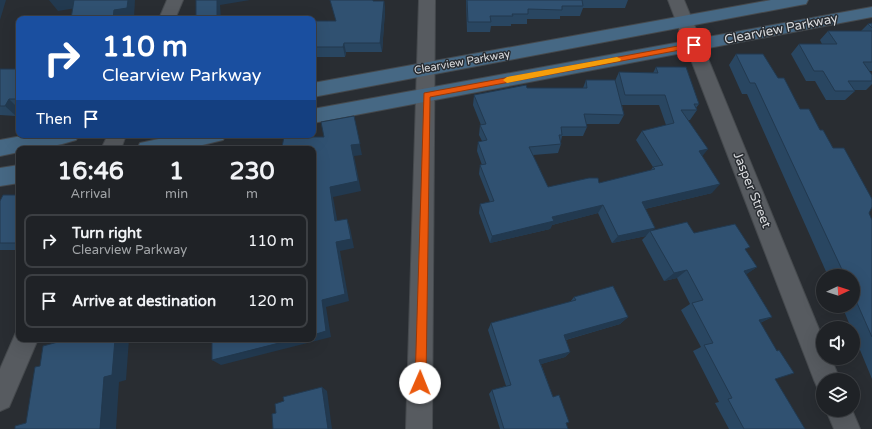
<!DOCTYPE html>
<html lang="en">
<head>
<meta charset="utf-8">
<style>
  :root { --surface:#1f2226; --page:#272a2e; --text:#f1f3f6; --muted:#a1a4a7; --line:#3c3f43 }
  body { margin:0; font-family:"Varela Round",sans-serif; background:var(--page); color:var(--text); height:100vh; display:flex; flex-direction:column; font-size:15px; white-space:nowrap }
  * { box-sizing:border-box; margin:0 }
  p { font-size:13px; color:var(--muted) }
  .icon { flex:none; width:22px; height:22px; fill:none; stroke:currentColor; stroke-width:2; stroke-linecap:round; stroke-linejoin:round }
  .map { position:relative; flex:1; overflow:hidden }
  .panel { position:absolute; left:16px; top:146px; width:300px; height:196px; display:flex; flex-direction:column; background:var(--surface); border-radius:8px; box-shadow:0 4px 16px #0002,0 0 0 1px var(--line) }
  .panel>* { flex:none }
  .guide { position:absolute; left:16px; top:16px; width:300px; height:122px; border-radius:8px; box-shadow:0 4px 16px #0002,0 0 0 1px var(--line); background:#1a4fa0; color:#fff; overflow:hidden }
  .needle { width:26px; rotate:86deg }
  .buttons { position:absolute; left:816px; top:269px; display:grid; gap:8px }
  .buttons a { display:grid; place-items:center; width:44px; height:44px; border-radius:50%; background:var(--surface); box-shadow:0 4px 16px #0002,0 0 0 1px var(--line); font-size:20px }
  .pin { position:absolute; display:grid; place-items:center; width:34px; height:34px; color:#fff; margin:-17px; border-radius:8px; box-shadow:0 2px 6px #0006 }
  .me { position:absolute; width:44px; margin:-22px; rotate:1deg; stroke-linejoin:round; filter:drop-shadow(0 0 3px #0008) }
  .turn { display:flex; align-items:center; gap:14px; height:84px; padding:0 20px; font-size:18px }
  .turn .icon { width:52px; height:52px; stroke-width:2.5 }
  .turn b { display:block; font-size:28px; line-height:34px }
  .then { display:flex; align-items:center; height:38px; padding:0 20px; background:#0003; gap:8px; font-size:15px }
  .eta { display:flex; justify-content:space-evenly; align-items:center; height:68px; text-align:center }
  .eta b { font-size:24px; font-weight:700; line-height:28px }
  ul { padding:0; list-style:none }
  li { display:flex; align-items:center; gap:12px; height:54px; margin:0 8px 6px; padding:0 12px; border:2px solid var(--line); border-radius:8px }
  li div { flex:1 }
  li b { display:block; font-size:15px }
  li em { font-style:normal }
  .map>svg:first-child { display:block }
  .lines { fill:none; stroke-linecap:round; stroke-linejoin:round }
  .street-casing { stroke:#45494d; stroke-width:2 }
  .secondary-casing { stroke:#45494d; stroke-width:2 }
  .street { fill:#575b60; fill-rule:evenodd }
  .secondary { fill:#466884; fill-rule:evenodd }
  .wall { fill:#294661; fill-rule:evenodd }
  .shaded-wall { fill:#22394f }
  .building { fill:#305171; stroke:#22394f }
  .route { fill:#ea580c; stroke:#983908 }
  .slow { fill:#f59e0b }
  .labels { text-anchor:middle; dominant-baseline:central; stroke-width:3; stroke-linejoin:round; paint-order:stroke }
  .far-street-label { font-size:11px; fill:#d8dadd; stroke:#292d32 }
  .street-label { font-size:13px; fill:#d8dadd; stroke:#292d32 }
</style>
</head>
<body>
<div class="map">
<svg width="872" height="429" viewBox="0 0 872 429">
  <rect width="100%" height="100%" fill="#292d32"/>
  <g class="lines">
    <defs>
      <g id="street">
        <path d="M167 0H183L175 19H159Z"/>
        <path d="M419 0H435L432 429H406Z"/>
        <path d="M668 0H684L823 339V358H831L840 380H823V391L818 389 814 380Z"/>
        <path d="M108 135H126L121 149H101Z"/>
        <path d="M17 330H19V339H38L9 407 0 411V369Z"/>
        <path d="M826 410H852L860 429H834Z"/>
      </g>
      <g id="secondary">
        <path d="M771 0H808L806 4 800 5 313 97V83Z"/>
        <path d="M872 7V17L313 123V109Z"/>
        <path d="M27 135H79L76 140C58 146 38 149 19 149V152L0 156V140Z"/>
        <path d="M177 135H226L223 140 186 149H137L140 143Z"/>
        <path d="M19 165V183L0 186V168Z"/>
      </g>
    </defs>
    <!-- street casing -->
    <use href="#street" class="street-casing"/>
    <!-- secondary casing -->
    <use href="#secondary" class="secondary-casing"/>
    <!-- street -->
    <use href="#street" class="street"/>
    <!-- secondary -->
    <use href="#secondary" class="secondary"/>
  </g>
  <!-- wall -->
  <g class="wall">
    <path d="M466 0H628L625 8H583L580 16H560V19H527V24H511V26H491L490 32H467Z"/>
    <path d="M373 1H384L385 11 382 52H346L345 57H313V21H335Z"/>
    <path d="M872 23V71H869L872 75V84L866 90H854L855 91 845 100H826L815 81H806L791 54 799 44H822L820 40 828 31H861L868 24Z"/>
    <path d="M736 54 778 78 800 109 820 130 872 220V379L853 333V328H851L842 306H853V276H828L747 94H742L729 65Z"/>
    <path d="M656 67 699 104 696 108 697 110 690 120H688L702 156 712 193 645 209 653 230 694 233 746 251 757 267 746 274 772 317 760 323 775 379 805 429H729L715 403 719 402 693 351 701 347 681 310 690 304 677 278 664 281 642 240 646 236 612 243 598 213 552 225 550 229 490 243 479 213 480 204 490 202 479 174 480 165H482L477 151 478 142 482 141 479 135 480 125H481L473 105 474 95 527 88H583L586 80 615 81 619 72 653 73ZM622 105H659L666 125 642 131 636 140 653 167 651 170 599 183 548 187 533 155 558 153 561 144V141L562 136H583L587 127 586 124H619L624 115Z"/>
    <path d="M0 69H19V110L16 116 0 115Z"/>
    <path d="M19 195V250H0V201Z"/>
    <path d="M574 297 628 317 620 324 566 340 570 352 565 357 541 364 553 397 569 422 566 423 568 429H500L489 394 492 390 506 386 488 330 491 323 570 302Z"/>
  </g>
  <!-- shaded-wall -->
  <g class="shaded-wall">
    <path d="M0 0H6L0 20Z"/>
    <path d="M49 0H77L82 7 58 11Z"/>
    <path d="M128 0H135L134 18 130 19H113L114 10Z"/>
    <path d="M214 0H250L220 5 221 19H217Z"/>
    <path d="M384 1 385 11 382 52 380 43Z"/>
    <path d="M344 43 346 52 345 57 343 47Z"/>
    <path d="M9 99 19 109 16 116 5 106Z"/>
    <path d="M354 116 362 155 354 156 361 191 333 197 339 230 335 221 330 187 351 145Z"/>
    <path d="M708 149 701 158 699 151Z"/>
    <path d="M720 184 712 193 636 211 642 202Z"/>
    <path d="M603 205 598 213 552 225 550 229 490 243 492 236 552 217Z"/>
    <path d="M347 219 350 228 354 248 340 251 349 301 326 307 331 337 221 365 212 360 295 339H313V335L336 242Z"/>
    <path d="M655 228 651 232 650 231 646 236 612 243 618 236Z"/>
    <path d="M757 267 744 276V271Z"/>
    <path d="M687 270 677 278 664 281 674 273Z"/>
    <path d="M628 317 620 324 558 342 564 335Z"/>
    <path d="M772 317 758 324 759 320Z"/>
    <path d="M115 339H129L126 380 119 382 116 429H100L104 377Z"/>
    <path d="M570 352 565 357 535 366 539 360Z"/>
    <path d="M322 387 327 391 332 429H328Z"/>
  </g>
  <!-- building -->
  <g class="building">
    <path d="M74 0H128L127 8 114 10 113 19H71Z"/>
    <rect x="196" y="0" width="21" height="19"/>
    <path d="M330 0H373V1H384L380 43H344L343 47H313V21H336Z"/>
    <path d="M467 0H582L583 6H562V10L528 9V14H512L513 16H490L491 22H468Z"/>
    <path d="M872 23V28L868 24Z"/>
    <path d="M828 31H872V62H863L872 75V81H848L855 91H835L823 71H814L799 44H837Z"/>
    <path d="M736 54H763L778 78H784L800 109H809L820 130H823L833 148H844L872 199V207L869 213 872 220V337L853 294V276H845L755 83H750Z"/>
    <path d="M656 67H686L699 104H694L697 110H681L708 149 699 151 720 184 642 202 655 228 618 236 603 205 552 217 554 221 492 236 480 204 494 201 480 165 486 164 478 142 487 140 480 125 486 124 474 95 526 85 527 88H587L586 80H615L624 115 584 114 587 127H561L562 135H559L561 144 529 147 548 187 589 178H598L599 183 655 169 653 167 663 165 642 131 674 123 665 95H625L619 72 658 73Z"/>
    <path d="M0 69H19V99H9L5 106H0Z"/>
    <path d="M354 116 360 144 351 145 358 181 330 187 335 221 347 219 351 239 336 242 345 294 322 300 326 331 313 335V149H247L248 147H282L284 137H324L321 122Z"/>
    <path d="M3 195H19V242L18 243H0V201Z"/>
    <path d="M687 222 694 233 735 224 750 247 745 249 757 267 744 271 772 317 759 320 777 351 779 350 794 373 775 379 805 429H744L728 399 732 398 704 345 713 343 692 303 703 300 687 270 674 273 650 231Z"/>
    <path d="M613 286 628 317 564 335 570 352 539 360 553 397 559 395 569 422 566 423 568 429H504L492 390 511 385 491 323 576 300 574 297Z"/>
    <path d="M58 339H115L112 375 104 377 100 429H15V426L26 423 35 367 40 366 43 346 58 342Z"/>
    <path d="M212 339H295L212 360Z"/>
    <path d="M322 387 328 429H273L272 414 276 413 275 404 284 401 283 397Z"/>
  </g>
  <!-- route -->
  <path class="route" d="M694 43H696V47L430 97 426 383 424 387 420 389 416 387 415 383 424 93Z"/>
  <!-- slow -->
  <path class="slow" d="M617 57 621 59 620 61 507 83 503 80 507 77Z"/>
  <g class="labels">
    <!-- far-street labels -->
    <g class="far-street-label">
      <text transform="translate(462 62) rotate(-10)">Clearview Parkway</text>
    </g>
    <!-- street labels -->
    <g class="street-label">
      <text transform="translate(781 29) rotate(-11)">Clearview Parkway</text>
      <text transform="translate(752 190) rotate(68)">Jasper Street</text>
    </g>
  </g>
</svg>
<div class="buttons">
<a><svg class="needle" viewBox="-14 -14 28 28"><path d="M0-13l5 13h-10z" fill="#e53935"/><path d="M0 13l5-13h-10z" fill="#a1a4a7"/></svg></a>
<a><svg class="icon" aria-label="sound" viewBox="0 0 24 24"><path d="M4 9h4l5-4v14l-5-4H4zM17 9q2 3 0 6"/></svg></a>
<a><svg class="icon" aria-label="layers" viewBox="0 0 24 24"><path d="M12 4l9 5-9 5-9-5zM3 14l9 5 9-5"/></svg></a>
</div>
<div class="pin" style="left:694px;top:45px;background:#d93025"><svg class="icon" aria-label="arrive" viewBox="0 0 24 24"><path d="M6 21V4h12l-3 4 3 4H6"/></svg></div>
<svg class="me" style="left:420px;top:383px" viewBox="-20 -20 40 40"><circle r="19" fill="#fff"/><path d="M0-13L10 11 0 6-10 11z" fill="#ea580c"/></svg>
<div class="guide">
<div class="turn"><svg class="icon" aria-label="right" viewBox="0 0 24 24"><path d="M7 20v-9h11M14 6l5 5-5 5"/></svg><div><b>110 m</b>Clearview Parkway</div></div>
<div class="then">Then<svg class="icon" aria-label="arrive" viewBox="0 0 24 24"><path d="M6 21V4h12l-3 4 3 4H6"/></svg></div>
</div>
<section class="panel">
<div class="eta">
<div><b>16:46</b><p>Arrival</p></div>
<div><b>1</b><p>min</p></div>
<div><b>230</b><p>m</p></div>
</div>
<ul>
<li><svg class="icon" aria-label="right" viewBox="0 0 24 24"><path d="M7 20v-9h11M14 6l5 5-5 5"/></svg><div><b>Turn right</b><p>Clearview Parkway</p></div><em>110 m</em></li>
<li><svg class="icon" aria-label="arrive" viewBox="0 0 24 24"><path d="M6 21V4h12l-3 4 3 4H6"/></svg><div><b>Arrive at destination</b></div><em>120 m</em></li>
</ul>
</section>
</div>
</body>
</html>
